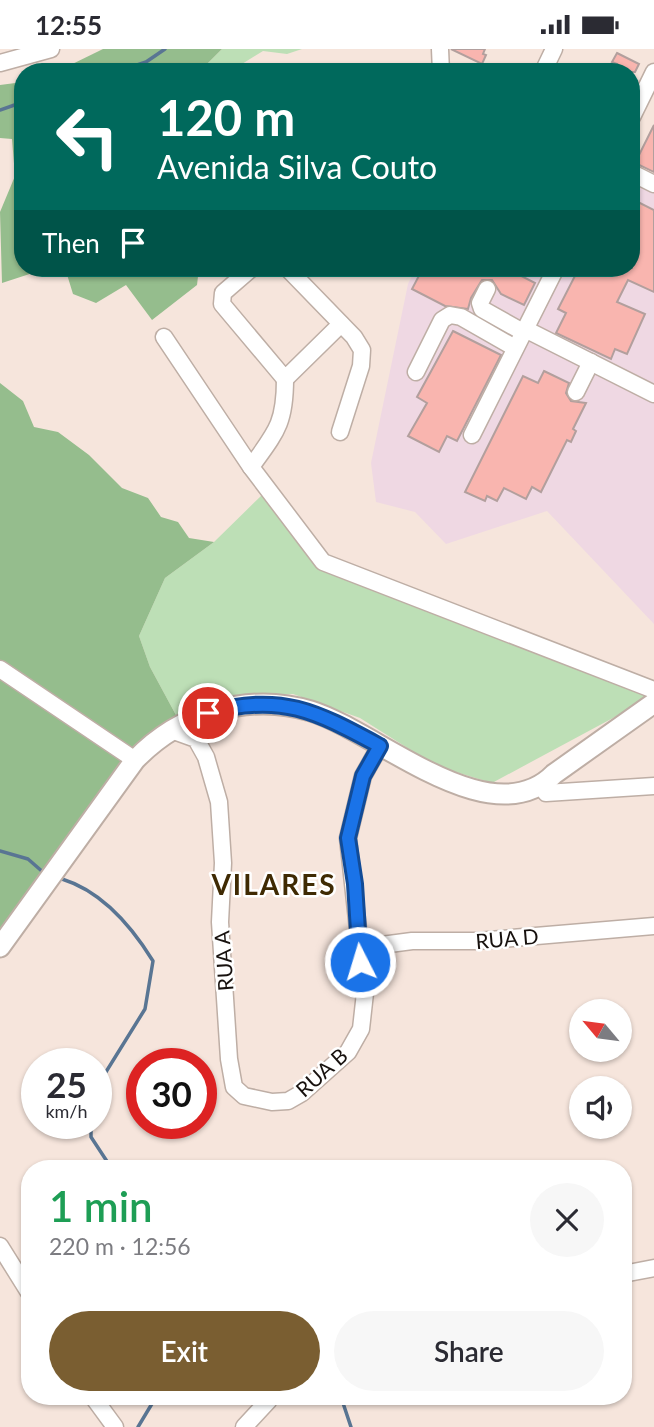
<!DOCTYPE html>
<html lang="en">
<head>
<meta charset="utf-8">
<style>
  :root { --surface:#fff; --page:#f7f7f7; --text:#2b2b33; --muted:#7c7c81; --accent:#7a5e31 }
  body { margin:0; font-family:Lato,sans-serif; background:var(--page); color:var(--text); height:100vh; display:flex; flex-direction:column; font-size:26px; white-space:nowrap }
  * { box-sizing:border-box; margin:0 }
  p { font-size:23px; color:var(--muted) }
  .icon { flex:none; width:38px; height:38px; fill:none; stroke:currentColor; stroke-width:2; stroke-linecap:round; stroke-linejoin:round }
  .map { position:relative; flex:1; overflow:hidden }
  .sheet { position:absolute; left:21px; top:1111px; width:611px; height:245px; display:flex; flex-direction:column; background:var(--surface); border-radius:28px; box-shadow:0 2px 5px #0004 }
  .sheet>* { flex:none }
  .banner { position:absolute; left:14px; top:14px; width:626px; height:214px; border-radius:28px; box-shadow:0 2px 5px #0004; background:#00695c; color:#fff; overflow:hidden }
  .needle { width:46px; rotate:299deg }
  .fabs { position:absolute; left:569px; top:950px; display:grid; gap:14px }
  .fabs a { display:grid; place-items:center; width:63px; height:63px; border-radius:50%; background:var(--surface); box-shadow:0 2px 5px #0004; font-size:35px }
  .speed { position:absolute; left:21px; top:999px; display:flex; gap:14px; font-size:35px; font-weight:700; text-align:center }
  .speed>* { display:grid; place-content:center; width:91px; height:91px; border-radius:50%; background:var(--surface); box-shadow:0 2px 5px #0004; line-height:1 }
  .speed small { font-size:18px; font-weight:400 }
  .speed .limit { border:10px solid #d22; background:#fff; color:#111 }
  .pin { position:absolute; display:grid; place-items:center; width:60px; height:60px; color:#fff; margin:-30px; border:4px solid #fff; border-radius:50%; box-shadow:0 2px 7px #0007 }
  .me { position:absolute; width:77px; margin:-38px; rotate:355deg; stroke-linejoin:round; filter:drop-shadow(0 0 5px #0008) }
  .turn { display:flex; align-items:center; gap:24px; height:147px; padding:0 28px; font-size:32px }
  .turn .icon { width:91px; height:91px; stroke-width:2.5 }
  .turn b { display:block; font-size:49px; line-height:60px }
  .then { display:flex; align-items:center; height:66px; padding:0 28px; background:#0003; gap:14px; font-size:26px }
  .round { display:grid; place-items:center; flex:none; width:74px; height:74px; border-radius:37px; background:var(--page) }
  .headline { display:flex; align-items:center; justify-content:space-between; height:119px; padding:0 28px }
  h1 { font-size:42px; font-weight:600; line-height:52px; color:#1e9e55 }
  .cta { display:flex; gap:14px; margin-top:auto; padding:14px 28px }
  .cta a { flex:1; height:80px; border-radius:42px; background:var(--accent); color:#fff; font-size:28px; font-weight:600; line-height:80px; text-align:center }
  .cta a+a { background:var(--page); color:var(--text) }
  .status { display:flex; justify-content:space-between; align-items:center; height:49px; padding:0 35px; background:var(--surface); direction:ltr }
  .status svg { height:19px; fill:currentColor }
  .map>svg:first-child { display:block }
  .industrial { fill:#efd8e3 }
  .green { fill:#bddfb6 }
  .forest { fill:#95bd8d }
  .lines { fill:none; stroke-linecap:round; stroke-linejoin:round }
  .stream { stroke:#597593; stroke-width:3.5 }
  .building { fill:#f9b5af; stroke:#b29f9d; stroke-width:2 }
  .minor-casing { stroke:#beaea5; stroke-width:19 }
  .major-casing { stroke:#beaea5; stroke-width:23 }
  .minor { stroke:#fff; stroke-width:16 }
  .major { stroke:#fff; stroke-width:19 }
  .route-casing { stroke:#114b97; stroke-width:18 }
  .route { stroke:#1a73e8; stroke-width:12 }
  .labels { text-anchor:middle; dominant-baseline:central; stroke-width:5; stroke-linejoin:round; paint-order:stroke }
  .street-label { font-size:21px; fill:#17110e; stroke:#fff }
  .district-label { font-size:28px; font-weight:bold; letter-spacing:2px; fill:#3f2a03; stroke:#fff }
</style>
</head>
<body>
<div class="status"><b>12:55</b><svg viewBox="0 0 49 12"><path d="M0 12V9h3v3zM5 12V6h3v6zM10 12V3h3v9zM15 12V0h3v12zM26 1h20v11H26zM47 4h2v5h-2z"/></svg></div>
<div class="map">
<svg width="654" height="1378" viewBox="0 0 654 1378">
  <rect width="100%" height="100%" fill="#f6e5dc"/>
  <!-- industrial -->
  <path class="industrial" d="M632 124 654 135V575L547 462 446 495 415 463 376 453 371 414 408 235 416 219H632Z"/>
  <!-- green -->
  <g class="green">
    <path d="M222 0H302L287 5 263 2 229 23H199Z"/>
    <path d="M263 445 319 520 652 648 492 734 436 717 360 669 293 645 220 650 177 668 150 618 139 587 165 529 214 493Z"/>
  </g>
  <!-- forest -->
  <g class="forest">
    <path d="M103 0H222L199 23H56Z"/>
    <path d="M23 33V219H48L2 234 0 163 15 127 12 90 0 89V36Z"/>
    <path d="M65 219H199L197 236 152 271 126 236 96 254 73 245Z"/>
    <path d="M0 334 23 352 34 378 58 383 89 406 122 439 148 449 161 468 178 473 189 489 214 493 165 529 139 587 150 618 177 668 0 885Z"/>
  </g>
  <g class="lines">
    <!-- stream -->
    <g class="stream">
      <path d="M116 23 146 13 165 0"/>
      <path d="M0 61 23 53"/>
      <path d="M0 802 28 810 44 824"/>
      <path d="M62 830C101 842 132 878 153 912L145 960 96 1039"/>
      <path d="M91 1074V1088L112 1120"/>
      <path d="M341 1348 351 1378"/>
      <path d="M138 1378 156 1348"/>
    </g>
  </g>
  <!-- building -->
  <g class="building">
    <path d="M451 0H485L483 5 486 6 482 15Z"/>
    <path d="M617 4 639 15 635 23H613L617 15 612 13Z"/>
    <path d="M654 76V123L635 114Z"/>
    <path d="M632 150 654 161V243L628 231 617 253 645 265 627 305 615 300 611 310 556 284 566 264 558 260 579 219H594L602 222 603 219H632Z"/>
    <path d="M423 219H506L535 234 524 256 501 245 492 231H482L471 249 468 260 445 257 412 240Z"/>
    <path d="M453 282 501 306 457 392 447 387 439 403 408 387 427 354 417 348Z"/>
    <path d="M544 322 569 334 566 344 571 352 586 354 573 380 576 382 571 393 567 391 541 443 532 438 526 450 504 439 497 452 487 447 485 452 465 443 523 327 538 334Z"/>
  </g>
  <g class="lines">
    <defs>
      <g id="minor">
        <path d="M440 0 441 23"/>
        <path d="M0 14 51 0"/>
        <path d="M543 23 554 0"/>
        <path d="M632 68 654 23"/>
        <path d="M632 124 654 135"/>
        <path d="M252 219 223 244 222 255 285 330 341 275"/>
        <path d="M287 219 354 288 362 301 361 317 340 383"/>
        <path d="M487 240 480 254 482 260 523 283"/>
        <path d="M525 280 654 345"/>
        <path d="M164 288 251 418"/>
        <path d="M416 323 442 271 450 266 461 268 515 299"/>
        <path d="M285 330C285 375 276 383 251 418L323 513 654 641"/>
        <path d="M576 343 591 313"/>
        <path d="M472 386 556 219"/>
        <path d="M0 620 135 711"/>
        <path d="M171 681 196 690 206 708 219 753 223 814 220 873 229 1010 234 1038 244 1047 272 1053 288 1052 302 1044 348 1003 361 980 365 944 348 789 363 727 380 697"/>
        <path d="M542 738 546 744 654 737"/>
        <path d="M359 899 412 892H477L654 877"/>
        <path d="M0 1197 30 1245"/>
        <path d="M623 1225 654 1219"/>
        <path d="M93 1348 115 1378"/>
        <path d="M244 1378 269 1351"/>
      </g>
      <path id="major" d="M0 898 135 711C180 664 248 643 311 662 376 682 491 789 554 725L654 654"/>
    </defs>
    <!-- minor casing -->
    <use href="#minor" class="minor-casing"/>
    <!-- major casing -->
    <use href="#major" class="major-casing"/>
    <!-- minor -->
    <use href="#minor" class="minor"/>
    <!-- major -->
    <use href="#major" class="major"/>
  </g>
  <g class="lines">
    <defs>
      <path id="route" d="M208 664C281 643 317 663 380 697L363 727 348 789 355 835 360 913"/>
    </defs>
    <!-- route casing -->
    <use href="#route" class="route-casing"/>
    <!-- route -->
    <use href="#route" class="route"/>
  </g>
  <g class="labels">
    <!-- street labels -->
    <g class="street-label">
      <text transform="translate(507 889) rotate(-5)">RUA D</text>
      <text transform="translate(223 912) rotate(-94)">RUA A</text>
      <text transform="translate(321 1023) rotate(-42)">RUA B</text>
    </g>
    <!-- district labels -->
    <g class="district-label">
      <text x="274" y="835">VILARES</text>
    </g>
  </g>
</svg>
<div class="fabs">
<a><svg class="needle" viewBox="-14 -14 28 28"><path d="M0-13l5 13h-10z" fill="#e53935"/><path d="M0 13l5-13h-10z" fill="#7c7c81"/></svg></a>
<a><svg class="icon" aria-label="sound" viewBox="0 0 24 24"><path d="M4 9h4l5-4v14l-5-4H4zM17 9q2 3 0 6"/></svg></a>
</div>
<div class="speed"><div>25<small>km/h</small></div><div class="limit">30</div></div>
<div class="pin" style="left:208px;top:664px;background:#d93025"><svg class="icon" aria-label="arrive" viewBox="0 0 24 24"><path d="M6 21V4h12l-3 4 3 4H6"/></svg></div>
<svg class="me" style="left:360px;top:913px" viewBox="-20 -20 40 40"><circle r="17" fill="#1a73e8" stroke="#fff" stroke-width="3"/><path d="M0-11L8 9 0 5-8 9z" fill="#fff"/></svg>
<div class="banner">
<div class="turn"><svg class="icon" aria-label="left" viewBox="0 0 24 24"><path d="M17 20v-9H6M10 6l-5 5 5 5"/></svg><div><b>120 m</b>Avenida Silva Couto</div></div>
<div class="then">Then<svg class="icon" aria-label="arrive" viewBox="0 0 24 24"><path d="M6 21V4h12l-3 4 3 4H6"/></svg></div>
</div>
<section class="sheet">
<div class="headline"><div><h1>1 min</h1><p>220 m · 12:56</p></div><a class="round"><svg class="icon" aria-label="close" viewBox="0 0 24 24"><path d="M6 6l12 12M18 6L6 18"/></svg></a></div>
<div class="cta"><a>Exit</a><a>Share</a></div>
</section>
</div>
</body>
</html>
